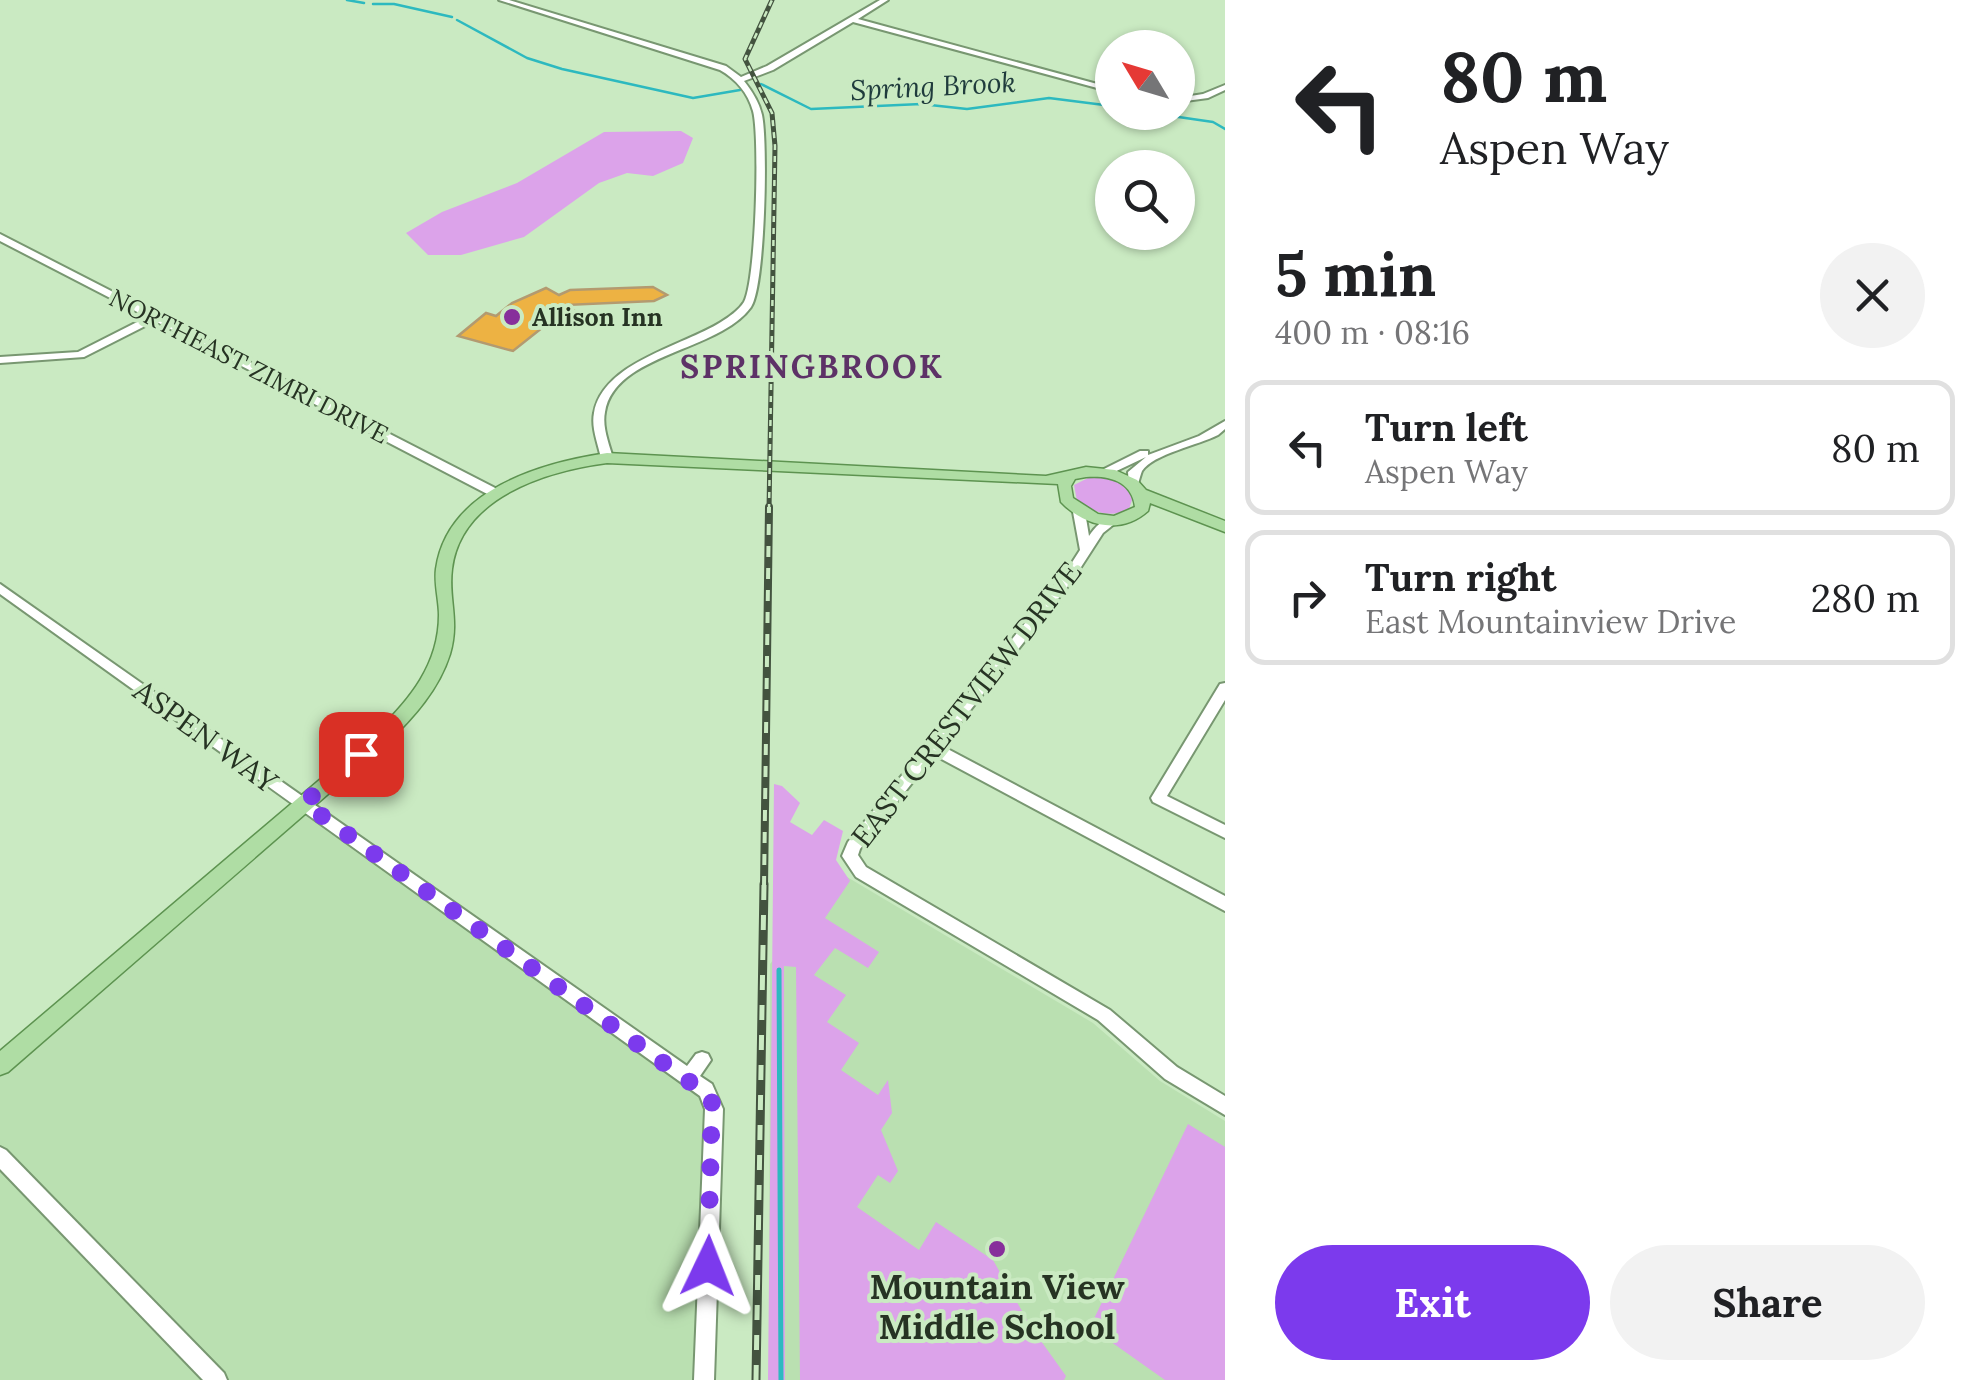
<!DOCTYPE html>
<html lang="en">
<head>
<meta charset="utf-8">
<style>
  :root { --surface:#fff; --page:#f2f2f2; --text:#202124; --muted:#757577; --line:#e0e0e0; --accent:#7c3aed }
  body { margin:0; font-family:Lora,serif; background:var(--page); color:var(--text); height:100vh; display:flex; flex-direction:column; font-size:38px; white-space:nowrap }
  * { box-sizing:border-box; margin:0 }
  p { font-size:32px; color:var(--muted) }
  .icon { flex:none; width:55px; height:55px; fill:none; stroke:currentColor; stroke-width:2; stroke-linecap:round; stroke-linejoin:round }
  .map { position:relative; flex:1; overflow:hidden }
  .drawer { display:flex; flex-direction:column; background:var(--surface); width:750px }
  .drawer>* { flex:none }
  .top-card { background:#fff; color:var(--text); overflow:hidden }
  .needle { width:65px; rotate:308deg }
  .controls { position:absolute; left:1095px; top:30px; display:grid; gap:20px }
  .controls a { display:grid; place-items:center; width:100px; height:100px; border-radius:50%; background:var(--surface); box-shadow:0 2px 8px #0004; font-size:50px }
  .pin { position:absolute; display:grid; place-items:center; width:85px; height:85px; color:#fff; margin:-42px; border-radius:20px; box-shadow:0 5px 15px #0006 }
  .me { position:absolute; width:110px; margin:-55px; rotate:2deg; stroke-linejoin:round; filter:drop-shadow(0 0 8px #0008) }
  .turn { display:flex; align-items:center; gap:35px; height:210px; padding:0 50px; font-size:45px }
  .turn .icon { width:130px; height:130px; stroke-width:2.5 }
  .turn b { display:block; font-size:70px; line-height:85px }
  .round { display:grid; place-items:center; flex:none; width:105px; height:105px; border-radius:52px; background:var(--page) }
  .headline { display:flex; align-items:center; justify-content:space-between; height:170px; padding:0 50px }
  h1 { font-size:60px; font-weight:800; line-height:75px }
  .primary-button { display:flex; gap:20px; margin-top:auto; padding:20px 50px }
  .primary-button a { flex:1; height:115px; border-radius:60px; background:var(--accent); color:#fff; font-size:40px; font-weight:800; line-height:115px; text-align:center }
  .primary-button a+a { background:var(--page); color:var(--text) }
  ul { padding:0; list-style:none }
  li { display:flex; align-items:center; gap:30px; height:135px; margin:0 20px 15px; padding:0 30px; border:5px solid var(--line); border-radius:20px }
  li div { flex:1 }
  li b { display:block; font-size:38px }
  li em { font-style:normal }
  main { display:flex; flex:1; min-height:0 }
  .map>svg:first-child { display:block }
  .built { fill:#bae0b1 }
  .green { fill:#dca3ea }
  .lines { fill:none; stroke-linecap:round; stroke-linejoin:round }
  .stream-far1 { stroke:#2db9bf; stroke-width:2.5 }
  .stream { stroke:#2db9bf; stroke-width:5 }
  .building { fill:#edb243; stroke:#b39a70; stroke-width:2.5 }
  .minor-casing { stroke:#789771; stroke-width:4 }
  .major-casing { stroke:#5d9350; stroke-width:3 }
  .minor { fill:#fff; fill-rule:evenodd }
  .major { fill:#afdda4; fill-rule:evenodd }
  .rail-far2-casing { stroke:#43533f; stroke-width:5 }
  .rail-far1-casing { stroke:#43533f; stroke-width:8 }
  .rail-casing { stroke:#43533f; stroke-width:9 }
  .rail-far2 { stroke:#caeac2; stroke-width:2.5; stroke-dasharray:6; stroke-linecap:butt }
  .rail-far1 { stroke:#caeac2; stroke-width:4; stroke-dasharray:11; stroke-linecap:butt }
  .rail { stroke:#caeac2; stroke-width:5; stroke-dasharray:15; stroke-linecap:butt }
  .route { stroke:#7c3aed; stroke-width:18; stroke-dasharray:0 32.4 }
  .poi-dot { fill:#872f9b; stroke:#caeac2; stroke-width:4 }
  .labels { text-anchor:middle; dominant-baseline:central; stroke-width:8; stroke-linejoin:round; paint-order:stroke }
  .far-poi-label { font-size:25px; font-weight:bold; fill:#263323; stroke:#caeac2; text-anchor:start }
  .far-street-label { font-size:25px; fill:#263323; stroke:#caeac2 }
  .far-water-label { font-size:28px; font-style:italic; fill:#1f3b3c; stroke:#caeac2 }
  .street-label { font-size:30px; fill:#263323; stroke:#caeac2 }
  .far-district-label { font-size:32px; font-weight:bold; letter-spacing:2.5px; fill:#5d3267; stroke:#caeac2 }
  .near-poi-label { font-size:35px; font-weight:bold; fill:#263323; stroke:#caeac2 }
</style>
</head>
<body>
<main>
<div class="map">
<svg width="1225" height="1380" viewBox="0 0 1225 1380">
  <rect width="100%" height="100%" fill="#caeac2"/>
  <!-- built -->
  <g class="built">
    <path d="M304 803 688 1078 714 1109 710 1380H0V1062Z"/>
    <path d="M842 874 1093 1023 1160 1081 1225 1121V1380H769L770 964Z"/>
  </g>
  <!-- green -->
  <g class="green">
    <path d="M681 131 693 138 683 163 653 176 627 173 599 183 524 237 461 255H428L406 233 442 212 517 183 604 132Z"/>
    <path d="M1092 476C1110 478 1123 481 1133 497L1129 509C1110 519 1094 512 1077 501L1074 485Z"/>
    <path d="M774 784 782 786 800 803 790 822 812 835 824 820 843 831 836 860 850 881 825 918 879 952 868 968 835 948 814 975 846 995 827 1022 859 1043 841 1070 878 1095 888 1080 892 1113 881 1130 898 1171 890 1183 878 1175 857 1207 919 1250 936 1222 993 1260 1031 1327 1066 1376 1064 1380H800L796 967 784 966 785 1380H768Z"/>
    <path d="M1188 1124 1225 1147V1380H1165L1090 1327Z"/>
  </g>
  <g class="lines">
    <!-- stream-far1 -->
    <g class="stream-far1">
      <path d="M347 0 364 3"/>
      <path d="M373 4H394L452 17"/>
      <path d="M457 20 527 58 562 69 693 98 740 90"/>
      <path d="M761 84 811 109 921 104 967 109 1049 98 1112 106"/>
      <path d="M1144 112 1213 122 1225 129"/>
    </g>
    <!-- stream -->
    <path class="stream" d="M779 970 781 1380"/>
  </g>
  <!-- building -->
  <path class="building" d="M653 287 667 295 654 301 565 305 575 311 557 316 513 351 458 336 486 313 496 316 512 303 546 288 559 295 570 290Z"/>
  <g class="lines">
    <defs>
      <g id="minor">
        <path d="M499 0H509L726 66 741 77 767 66 880 0H888L858 19 1112 88V92L853 22 773 70 744 81C752 91 759 102 762 115 768 143 765 286 751 307 719 352 615 353 605 412 602 427 609 444 613 458L607 462 601 458C598 444 591 427 594 413 603 362 683 346 721 322 729 317 739 310 744 302 756 280 760 137 753 111 748 93 736 79 720 70Z"/>
        <path d="M1225 85V90L1208 98 1178 102V98L1203 94Z"/>
        <path d="M0 234 501 491 503 494 497 498 493 497 155 321 84 357 0 363V357L78 352 147 317 0 241Z"/>
        <path d="M1225 421V429L1218 435C1199 445 1153 454 1142 471 1141 473 1138 484 1137 487H1129L1128 472 1146 457 1108 475H1100L1098 472 1140 451H1148V455L1199 436Z"/>
        <path d="M1079 508 1085 512 1089 536C1095 527 1102 520 1112 517L1118 521 1103 533 1072 581 942 746 1225 896V911L934 755 860 849 858 855 866 867 1110 1010 1177 1067 1225 1096V1115L1165 1079 1098 1020 856 877 842 856 848 842 1064 575 1080 550 1073 512Z"/>
        <path d="M0 584 687 1066 696 1054 702 1052 708 1054 711 1060 700 1076 712 1084 723 1109 714 1380H694L705 1109 700 1096 0 594Z"/>
        <path d="M1225 683V700L1167 796 1225 825V838L1153 802 1151 798 1220 684Z"/>
        <path d="M0 1147 6 1150 224 1373 227 1380H203L0 1169Z"/>
      </g>
      <path id="major" d="M607 453 1046 476 1086 467 1115 470 1137 480 1146 490 1225 521V532L1150 503 1148 511C1121 535 1085 527 1061 502L1058 484 607 463C546 471 461 497 452 569 448 599 460 620 450 654 439 689 414 717 388 742L8 1072 0 1075V1051L376 732C410 700 439 664 439 615 439 600 434 584 436 569 447 490 540 463 607 453ZM1086 477C1109 475 1132 481 1135 507L1114 516 1098 514 1073 498 1071 486 1075 479Z"/>
    </defs>
    <!-- minor casing -->
    <use href="#minor" class="minor-casing"/>
    <!-- major casing -->
    <use href="#major" class="major-casing"/>
    <!-- minor -->
    <use href="#minor" class="minor"/>
    <!-- major -->
    <use href="#major" class="major"/>
    <defs>
      <path id="rail-far2" d="M769 510 775 146 772 113 745 59 772 0"/>
      <path id="rail-far1" d="M764 887 769 507"/>
      <path id="rail" d="M756 1380 764 884"/>
    </defs>
    <!-- rail-far2 casing -->
    <use href="#rail-far2" class="rail-far2-casing"/>
    <!-- rail-far1 casing -->
    <use href="#rail-far1" class="rail-far1-casing"/>
    <!-- rail casing -->
    <use href="#rail" class="rail-casing"/>
    <!-- rail-far2 -->
    <use href="#rail-far2" class="rail-far2"/>
    <!-- rail-far1 -->
    <use href="#rail-far1" class="rail-far1"/>
    <!-- rail -->
    <use href="#rail" class="rail"/>
  </g>
  <g class="lines">
    <!-- route -->
    <path class="route" d="M361 754 304 803 712 1098 708 1266"/>
  </g>
  <!-- markers -->
  <g class="poi-dot">
    <circle cx="512" cy="317" r="10"/>
    <circle cx="997" cy="1249" r="10"/>
  </g>
  <g class="labels">
    <!-- far-poi labels -->
    <g class="far-poi-label">
      <text x="532" y="317">Allison Inn</text>
    </g>
    <!-- far-street labels -->
    <g class="far-street-label">
      <text transform="translate(249 366) rotate(27)">NORTHEAST ZIMRI DRIVE</text>
    </g>
    <!-- far-water labels -->
    <g class="far-water-label">
      <text transform="translate(933 86) rotate(-3)">Spring Brook</text>
    </g>
    <!-- street labels -->
    <g class="street-label">
      <text transform="translate(966 704) rotate(-52)">EAST CRESTVIEW DRIVE</text>
      <text transform="translate(206 736) rotate(36)">ASPEN WAY</text>
    </g>
    <!-- far-district labels -->
    <g class="far-district-label">
      <text x="812" y="366">SPRINGBROOK</text>
    </g>
    <!-- near-poi labels -->
    <g class="near-poi-label">
      <text x="997" y="1286">Mountain View<tspan x="997" dy="40">Middle School</tspan></text>
    </g>
  </g>
</svg>
<div class="controls">
<a><svg class="needle" viewBox="-14 -14 28 28"><path d="M0-13l5 13h-10z" fill="#e53935"/><path d="M0 13l5-13h-10z" fill="#757577"/></svg></a>
<a><svg class="icon" aria-label="search" viewBox="0 0 24 24"><circle cx="10" cy="10" r="6"/><path d="M15 15l6 6"/></svg></a>
</div>
<div class="pin" style="left:361px;top:754px;background:#d93025"><svg class="icon" aria-label="arrive" viewBox="0 0 24 24"><path d="M6 21V4h12l-3 4 3 4H6"/></svg></div>
<svg class="me" style="left:708px;top:1266px" viewBox="-20 -20 40 40"><path d="M0-17L14 15 0 8-14 15z" fill="#7c3aed" stroke="#fff" stroke-width="4"/></svg>
</div>
<section class="drawer">
<div class="top-card">
<div class="turn"><svg class="icon" aria-label="left" viewBox="0 0 24 24"><path d="M17 20v-9H6M10 6l-5 5 5 5"/></svg><div><b>80 m</b>Aspen Way</div></div>
</div>
<div class="headline"><div><h1>5 min</h1><p>400 m · 08:16</p></div><a class="round"><svg class="icon" aria-label="close" viewBox="0 0 24 24"><path d="M6 6l12 12M18 6L6 18"/></svg></a></div>
<ul>
<li><svg class="icon" aria-label="left" viewBox="0 0 24 24"><path d="M17 20v-9H6M10 6l-5 5 5 5"/></svg><div><b>Turn left</b><p>Aspen Way</p></div><em>80 m</em></li>
<li><svg class="icon" aria-label="right" viewBox="0 0 24 24"><path d="M7 20v-9h11M14 6l5 5-5 5"/></svg><div><b>Turn right</b><p>East Mountainview Drive</p></div><em>280 m</em></li>
</ul>
<div class="primary-button"><a>Exit</a><a>Share</a></div>
</section>
</main>
</body>
</html>
